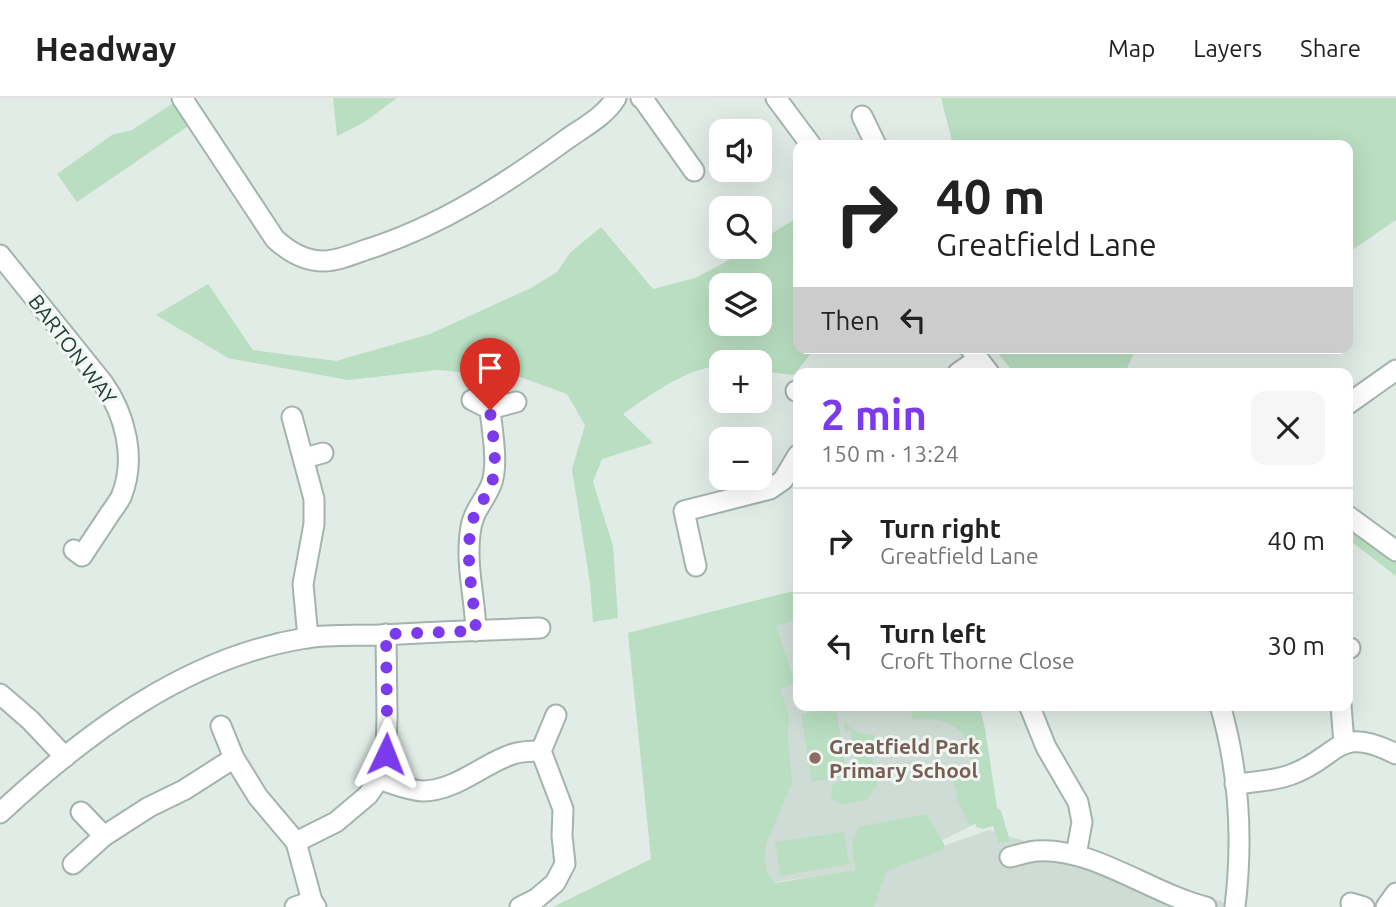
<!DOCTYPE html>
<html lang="en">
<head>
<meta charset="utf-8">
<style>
  :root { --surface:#fff; --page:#f6f6f6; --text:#222; --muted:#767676; --line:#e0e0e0; --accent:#7c3aed }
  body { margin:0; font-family:Ubuntu,sans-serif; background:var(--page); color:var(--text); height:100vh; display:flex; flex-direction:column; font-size:26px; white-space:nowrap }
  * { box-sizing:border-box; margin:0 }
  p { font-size:23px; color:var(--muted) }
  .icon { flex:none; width:38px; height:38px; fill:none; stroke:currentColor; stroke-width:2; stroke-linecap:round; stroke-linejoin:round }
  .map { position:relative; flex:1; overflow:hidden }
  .drawer { position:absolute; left:793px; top:270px; width:560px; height:343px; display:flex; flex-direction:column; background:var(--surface); border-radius:14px; box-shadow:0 7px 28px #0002 }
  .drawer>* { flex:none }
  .top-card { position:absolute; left:793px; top:42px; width:560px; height:214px; border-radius:14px; box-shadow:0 7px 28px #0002; background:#fff; color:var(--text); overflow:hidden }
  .fabs { position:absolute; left:709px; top:21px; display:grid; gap:14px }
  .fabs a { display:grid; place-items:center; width:63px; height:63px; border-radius:14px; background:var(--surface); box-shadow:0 7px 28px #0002; font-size:35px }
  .pin { position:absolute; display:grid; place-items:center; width:60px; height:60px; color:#fff; margin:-72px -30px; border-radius:50% 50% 50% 0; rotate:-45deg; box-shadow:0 0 7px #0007 }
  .pin .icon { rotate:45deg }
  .me { position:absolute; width:77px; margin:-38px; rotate:2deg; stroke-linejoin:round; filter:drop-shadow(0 0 5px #0008) }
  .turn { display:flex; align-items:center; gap:24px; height:147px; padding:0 28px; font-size:32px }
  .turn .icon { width:91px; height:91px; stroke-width:2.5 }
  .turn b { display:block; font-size:49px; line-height:60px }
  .then { display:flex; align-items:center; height:66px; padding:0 28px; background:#0003; gap:14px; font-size:26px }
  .round { display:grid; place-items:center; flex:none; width:74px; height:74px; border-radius:14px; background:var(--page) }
  .head { display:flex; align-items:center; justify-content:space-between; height:119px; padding:0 28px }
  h1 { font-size:42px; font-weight:600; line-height:52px; color:var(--accent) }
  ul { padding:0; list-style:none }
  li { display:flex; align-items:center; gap:21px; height:105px; padding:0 28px; border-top:2px solid var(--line) }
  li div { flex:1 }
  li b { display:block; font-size:26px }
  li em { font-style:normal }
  header { display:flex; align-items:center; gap:42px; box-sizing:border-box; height:98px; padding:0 35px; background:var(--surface); border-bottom:2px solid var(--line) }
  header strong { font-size:33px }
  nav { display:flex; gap:38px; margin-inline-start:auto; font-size:24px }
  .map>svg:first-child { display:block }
  .built { fill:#cfdcd5 }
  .green { fill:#b9dec1; fill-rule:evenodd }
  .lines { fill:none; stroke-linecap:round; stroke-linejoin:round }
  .street-casing { stroke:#a4b4ad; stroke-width:23 }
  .street { stroke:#fff; stroke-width:19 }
  .route { stroke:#7c3aed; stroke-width:12; stroke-dasharray:0 21.6 }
  .education-dot { fill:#8d6e63; stroke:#f1f8f4; stroke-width:2.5 }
  .labels { text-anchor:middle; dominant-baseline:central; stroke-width:6; stroke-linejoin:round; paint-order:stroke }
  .street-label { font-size:21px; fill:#213d34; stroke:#f1f8f4 }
  .education-label { font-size:21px; font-weight:bold; fill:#785e54; stroke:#f1f8f4; text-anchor:start }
</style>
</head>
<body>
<header>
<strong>Headway</strong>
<nav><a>Map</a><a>Layers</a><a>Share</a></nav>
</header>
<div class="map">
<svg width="1396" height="809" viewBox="0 0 1396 809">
  <rect width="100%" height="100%" fill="#e1ece6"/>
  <!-- built -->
  <g class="built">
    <path d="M798 492V607H979L985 631 996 704 997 710 1001 713 920 753 864 771 721 792 628 535Z"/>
    <path d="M989 732 1230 806 1229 809H870L886 768Z"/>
  </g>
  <!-- green -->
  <g class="green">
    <path d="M181 0 197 22 77 104 57 76 112 37 132 32Z"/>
    <path d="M333 0H397L363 25 337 38Z"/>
    <path d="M941 0H1396V122L1348 155V47H953Z"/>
    <path d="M798 119V250H815L794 277 760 273V264H721V269C692 266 646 300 623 316L653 345 602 361 593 384 613 448 618 520 593 524 590 485 572 371 585 327 567 296 520 279 437 272 348 282 228 260 156 217 208 186 253 252 336 263 430 236 531 190 557 174 570 155 601 129 653 191 695 180 722 166 749 149H760V143ZM721 187H760V226H721Z"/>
    <path d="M994 250H1136L1125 275H1014Z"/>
    <path d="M1348 424 1396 458V478L1348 441Z"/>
    <path d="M798 492V521L776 528 795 585 780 591 789 617 788 638 792 685 766 746 765 762 767 773 775 785 855 772 852 746 858 729 927 716 944 746V751L887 773 874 809H553L651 761 628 535Z"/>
    <path d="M909 607H979L985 631 996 704 997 710 1001 713 1010 743 999 745 993 728 983 731 977 729 975 726 970 728 955 698 958 696 952 683C958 679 966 675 969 669 972 662 970 654 968 647 961 624 935 618 913 622Z"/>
    <path d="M836 610 847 678 812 684 801 616Z"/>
    <path d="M844 623C852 634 862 637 875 637L871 653H876V659H872L877 687 867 702 842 707 832 701 831 697 832 688 840 683 853 680 858 670 856 659 848 653 846 644 852 642 851 633H845Z"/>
    <path d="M844 734 849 766 780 778 775 744Z"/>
  </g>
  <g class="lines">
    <defs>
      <g id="street">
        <path d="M182 0 275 141C289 154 304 163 323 163 337 163 351 157 365 152 439 129 504 87 567 41 584 29 605 18 616 0"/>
        <path d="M641 0 643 1 694 73"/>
        <path d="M776 0 811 47"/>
        <path d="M862 18 876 47"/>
        <path d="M0 157 103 285C125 316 137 361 121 399 118 405 113 411 109 417 100 431 91 444 82 458L74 452"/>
        <path d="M970 250 989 275"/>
        <path d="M958 275 978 261"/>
        <path d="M796 293 798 294"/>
        <path d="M472 302 490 311C492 333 499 367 491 387 483 406 472 413 470 436 466 468 475 501 476 533"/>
        <path d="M1348 306 1396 272"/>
        <path d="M490 311 516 304"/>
        <path d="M292 319 314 401V426L303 486 308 540"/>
        <path d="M304 360 323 355"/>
        <path d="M1348 418 1396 453"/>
        <path d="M696 468 684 413 770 391 783 382 798 357"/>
        <path d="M1348 551 1350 550"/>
        <path d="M0 596 30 622 65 659"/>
        <path d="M1029 607 1046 649 1078 704 1082 724 1076 757"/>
        <path d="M1220 607C1239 672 1243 742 1235 809"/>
        <path d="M1341 607 1344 646"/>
        <path d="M221 628 234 660 258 699 296 744 312 803 316 809"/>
        <path d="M379 681C393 686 407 692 422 693 456 693 482 666 513 656 522 653 531 653 541 653"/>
        <path d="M1235 686C1253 684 1273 683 1290 677 1339 660 1336 625 1396 656"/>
        <path d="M81 714 104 738"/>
        <path d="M0 715C86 635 187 559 306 540 330 536 356 538 380 537 434 534 487 532 540 530"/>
        <path d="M296 744 336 724 368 697 379 681 386 656 387 618 386 536"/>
        <path d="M1010 759C1018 757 1027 754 1036 753 1091 748 1152 796 1206 809"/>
        <path d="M73 766 104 738 149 709 184 692 234 660"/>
        <path d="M1351 805 1364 809"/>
        <path d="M295 809 312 803"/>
        <path d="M520 809 536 801 555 785 565 766 562 738 563 711 541 653 556 617"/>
        <path d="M1386 809 1396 795"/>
      </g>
    </defs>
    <!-- street casing -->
    <use href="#street" class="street-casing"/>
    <!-- street -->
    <use href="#street" class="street"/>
  </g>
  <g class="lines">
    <!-- route -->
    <path class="route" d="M386 656 387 618 386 536 476 533C474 501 466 468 470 436 472 413 483 406 491 387 499 367 492 333 490 312"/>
  </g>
  <!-- markers -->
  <circle class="education-dot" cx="815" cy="660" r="7"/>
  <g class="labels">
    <!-- street labels -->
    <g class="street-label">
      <text transform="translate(73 251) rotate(53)">BARTON WAY</text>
    </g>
    <!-- education labels -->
    <g class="education-label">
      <text x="829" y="648">Greatfield Park<tspan x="829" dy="24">Primary School</tspan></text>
    </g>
  </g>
</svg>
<div class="fabs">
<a><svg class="icon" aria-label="sound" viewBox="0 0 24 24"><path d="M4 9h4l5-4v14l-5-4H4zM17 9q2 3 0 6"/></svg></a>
<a><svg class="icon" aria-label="search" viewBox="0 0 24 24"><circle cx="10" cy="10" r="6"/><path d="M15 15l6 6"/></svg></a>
<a><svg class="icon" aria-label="layers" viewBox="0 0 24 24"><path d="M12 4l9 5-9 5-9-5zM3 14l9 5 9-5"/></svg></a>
<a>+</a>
<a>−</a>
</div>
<div class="pin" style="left:490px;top:312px;background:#d93025"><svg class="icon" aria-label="arrive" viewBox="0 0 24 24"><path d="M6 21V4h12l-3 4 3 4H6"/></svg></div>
<svg class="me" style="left:386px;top:656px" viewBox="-20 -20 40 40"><path d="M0-17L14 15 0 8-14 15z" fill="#7c3aed" stroke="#fff" stroke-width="4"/></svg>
<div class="top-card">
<div class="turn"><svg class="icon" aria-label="right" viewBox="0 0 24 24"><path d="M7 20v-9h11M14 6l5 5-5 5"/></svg><div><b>40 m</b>Greatfield Lane</div></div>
<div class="then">Then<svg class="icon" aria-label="left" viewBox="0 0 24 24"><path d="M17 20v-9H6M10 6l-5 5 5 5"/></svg></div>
</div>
<section class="drawer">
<div class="head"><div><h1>2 min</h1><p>150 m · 13:24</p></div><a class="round"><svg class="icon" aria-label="close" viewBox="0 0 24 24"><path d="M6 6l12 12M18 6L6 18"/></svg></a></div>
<ul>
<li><svg class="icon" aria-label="right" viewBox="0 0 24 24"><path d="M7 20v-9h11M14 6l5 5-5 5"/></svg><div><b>Turn right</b><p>Greatfield Lane</p></div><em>40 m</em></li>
<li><svg class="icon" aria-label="left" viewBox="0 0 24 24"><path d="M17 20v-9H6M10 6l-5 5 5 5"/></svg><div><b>Turn left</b><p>Croft Thorne Close</p></div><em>30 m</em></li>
</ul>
</section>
</div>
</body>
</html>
